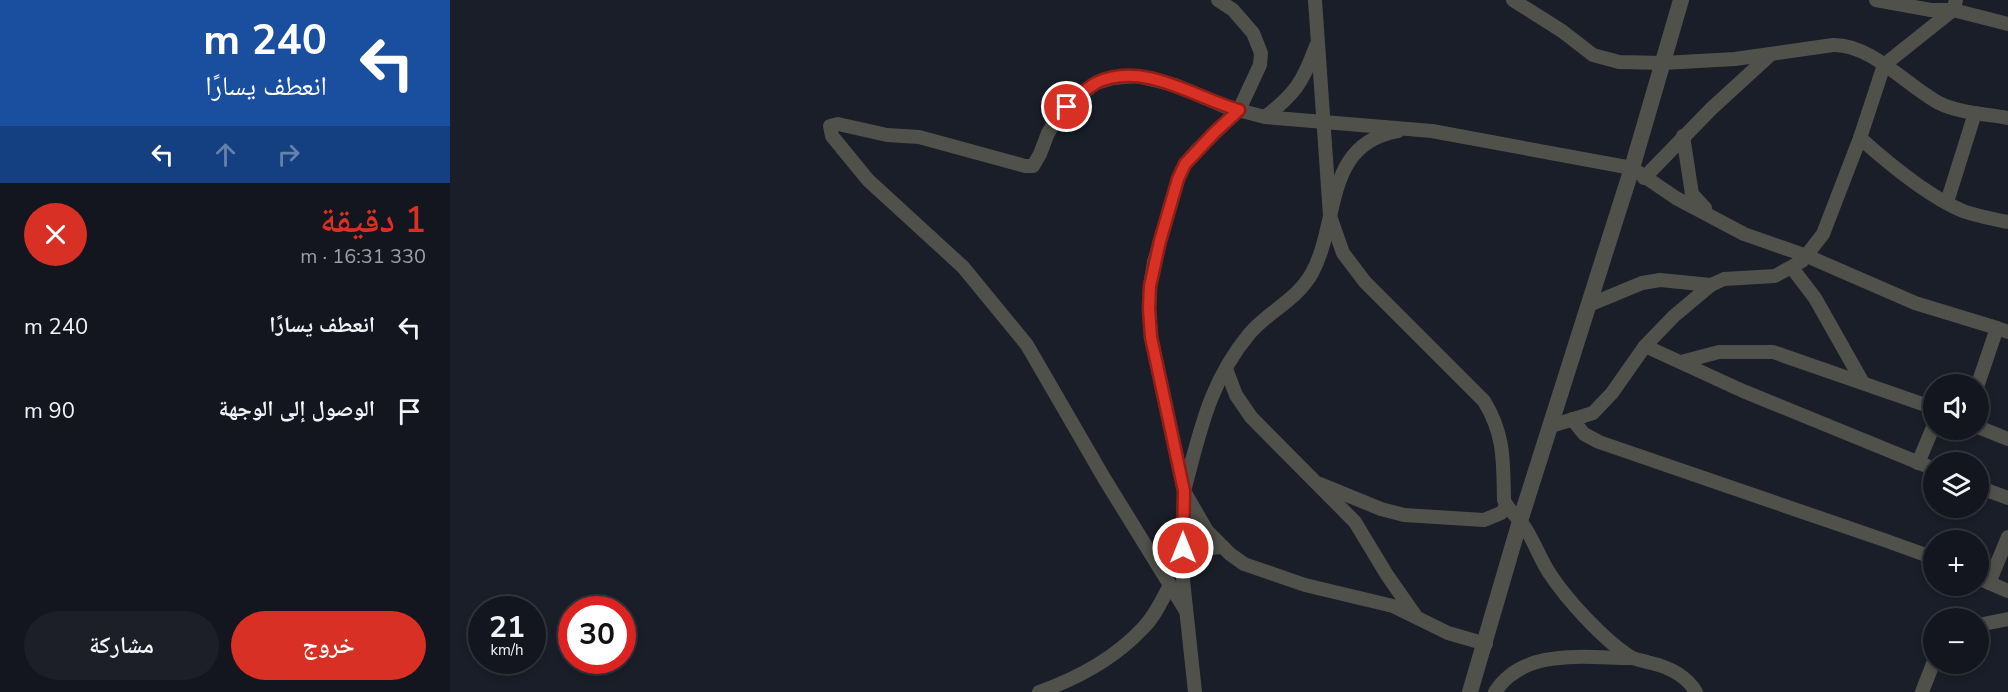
<!DOCTYPE html>
<html lang="ar">
<head>
<meta charset="utf-8">
<style>
  :root { --surface:#13161e; --page:#1c1f27; --text:#f1f3f6; --muted:#9d9fa4; --line:#32353c; --accent:#d93025 }
  body { margin:0; font-family:"Nunito Sans","Noto Naskh Arabic",sans-serif; background:var(--page); color:var(--text); direction:rtl; height:100vh; display:flex; flex-direction:column; font-size:22px; white-space:nowrap }
  * { box-sizing:border-box; margin:0 }
  p { font-size:20px; color:var(--muted) }
  .icon { flex:none; width:33px; height:33px; fill:none; stroke:currentColor; stroke-width:2; stroke-linecap:round; stroke-linejoin:round }
  .map { position:relative; flex:1; overflow:hidden; direction:ltr }
  .drawer { display:flex; flex-direction:column; background:var(--surface); width:450px }
  .drawer>* { flex:none }
  .hud { background:#1a4fa0; color:#fff; overflow:hidden }
  .fabs { position:absolute; left:1473px; top:374px; display:grid; gap:12px }
  .fabs a { display:grid; place-items:center; width:66px; height:66px; border-radius:50%; background:var(--surface); box-shadow:0 3px 9px #0003,0 0 0 2px var(--line); font-size:30px }
  .speed { position:absolute; left:18px; top:596px; display:flex; gap:12px; font-size:30px; font-weight:700; text-align:center }
  .speed>* { display:grid; place-content:center; width:78px; height:78px; border-radius:50%; background:var(--surface); box-shadow:0 3px 9px #0003,0 0 0 2px var(--line); line-height:1 }
  .speed small { font-size:15px; font-weight:400 }
  .speed .limit { border:9px solid #d22; background:#fff; color:#111 }
  .pin { position:absolute; display:grid; place-items:center; width:51px; height:51px; color:#fff; margin:-26px; border:3px solid #fff; border-radius:50%; box-shadow:0 2px 6px #0007 }
  .me { position:absolute; width:66px; margin:-33px; rotate:0deg; stroke-linejoin:round; filter:drop-shadow(0 0 4px #0008) }
  .turn { display:flex; align-items:center; gap:21px; height:126px; padding:0 24px; font-size:27px }
  .turn .icon { width:78px; height:78px; stroke-width:2.5 }
  .turn b { display:block; font-size:42px; line-height:51px }
  .lanes { display:flex; align-items:center; height:57px; padding:0 24px; background:#0003; justify-content:center; gap:30px; direction:ltr }
  .lanes .off { opacity:.35 }
  .round { display:grid; place-items:center; flex:none; width:63px; height:63px; border-radius:32px; background:var(--page) }
  .headline { display:flex; align-items:center; justify-content:space-between; height:102px; padding:0 24px }
  h1 { font-size:36px; font-weight:600; line-height:45px; color:var(--accent) }
  .action { display:flex; gap:12px; margin-top:auto; padding:12px 24px }
  .action a { flex:1; height:69px; border-radius:36px; background:var(--accent); color:#fff; font-size:24px; font-weight:600; line-height:69px; text-align:center }
  .action a+a { background:var(--page); color:var(--text) }
  ul { padding:0; list-style:none }
  li { display:flex; align-items:center; gap:18px; height:84px; padding:0 24px }
  li div { flex:1 }
  li b { display:block; font-size:22px }
  li em { font-style:normal }
  main { display:flex; flex:1; min-height:0 }
  .map>svg:first-child { display:block }
  .lines { fill:none; stroke-linecap:round; stroke-linejoin:round }
  .minor { stroke:#51514b; stroke-width:14 }
  .tertiary { stroke:#51514b; stroke-width:16 }
  .route-casing { stroke:#8d1f18; stroke-width:15 }
  .route { stroke:#d93025; stroke-width:10 }
</style>
</head>
<body>
<main>
<div class="map">
<svg width="1558" height="692" viewBox="0 0 1558 692">
  <rect width="100%" height="100%" fill="#191e28"/>
  <g class="lines">
    <!-- minor -->
    <g class="minor">
      <path d="M865 0 880 216 893 253 915 282 1034 401C1055 435 1053 462 1054 500 1058 510 1065 514 1071 522 1083 537 1089 558 1100 574 1117 600 1153 639 1179 656 1185 660 1191 660 1197 662 1216 666 1236 675 1246 692"/>
      <path d="M1063 0 1112 31 1143 55 1169 62 1213 63 1285 59 1383 45C1421 44 1457 86 1489 103 1509 113 1536 114 1558 118"/>
      <path d="M1426 0 1481 10H1503L1558 24"/>
      <path d="M815 117C845 94 853 82 866 46"/>
      <path d="M948 131C873 144 890 221 862 273 846 301 820 310 800 333 759 382 750 432 734 491L757 531 780 554 794 564 855 585 943 606 998 633 1036 644"/>
      <path d="M1233 136 1242 194 1255 208"/>
      <path d="M1410 138C1438 163 1479 197 1513 211 1527 216 1543 219 1558 222"/>
      <path d="M1194 178 1261 109 1320 55"/>
      <path d="M1497 202 1525 113"/>
      <path d="M1342 268 1365 298 1413 383"/>
      <path d="M1139 305 1192 283 1210 280 1261 285"/>
      <path d="M1195 346 1293 391 1484 469"/>
      <path d="M1231 362 1269 352H1323L1484 408"/>
      <path d="M776 369 786 395 801 417 905 522 937 575 965 615"/>
      <path d="M1528 384 1547 328 1558 332"/>
      <path d="M1122 419 1134 434 1149 442 1437 541 1484 558"/>
      <path d="M1101 426 1143 413 1162 393 1195 346 1224 316 1261 285 1274 279 1325 276 1352 261 1373 234 1410 138 1434 65 1503 10 1506 0"/>
      <path d="M1528 427 1558 439"/>
      <path d="M1468 463 1484 425"/>
      <path d="M870 484 931 509 954 515 1034 520 1051 513 1056 507"/>
      <path d="M1528 487 1558 498"/>
      <path d="M733 567C740 549 756 548 773 547"/>
      <path d="M1528 578 1558 591"/>
      <path d="M1539 583 1558 537"/>
      <path d="M736 611 654 478 577 345 513 267 418 180 382 136 380 126 388 124 437 135 469 137 575 166H583L590 154 598 133 606 120 629 96 646 83 663 78 686 76 725 85 776 107 815 117 982 131 1182 168 1226 198 1294 234 1357 256 1465 303 1547 328"/>
      <path d="M1528 625 1558 619"/>
      <path d="M589 692C626 679 665 658 693 628 705 616 712 600 720 585"/>
      <path d="M745 692 733 580 734 491 701 337 699 309 700 286 704 262 728 179 735 164 746 151 789 110 810 65 811 53 803 33 783 10 768 0"/>
      <path d="M1045 692C1074 647 1135 658 1182 658"/>
      <path d="M1472 692 1484 661"/>
    </g>
    <!-- tertiary -->
    <path class="tertiary" d="M1020 692 1070 521 1182 168 1231 0"/>
  </g>
  <g class="lines">
    <defs>
      <path id="route" d="M617 107C626 99 635 89 646 83 693 60 745 98 789 110L765 132 735 164 728 179 710 241 700 286 699 309 701 337 734 491 733 548"/>
    </defs>
    <!-- route casing -->
    <use href="#route" class="route-casing"/>
    <!-- route -->
    <use href="#route" class="route"/>
  </g>
</svg>
<div class="fabs">
<a><svg class="icon" aria-label="sound" viewBox="0 0 24 24"><path d="M4 9h4l5-4v14l-5-4H4zM17 9q2 3 0 6"/></svg></a>
<a><svg class="icon" aria-label="layers" viewBox="0 0 24 24"><path d="M12 4l9 5-9 5-9-5zM3 14l9 5 9-5"/></svg></a>
<a>+</a>
<a>−</a>
</div>
<div class="speed"><div>21<small>km/h</small></div><div class="limit">30</div></div>
<div class="pin" style="left:617px;top:107px;background:#d93025"><svg class="icon" aria-label="arrive" viewBox="0 0 24 24"><path d="M6 21V4h12l-3 4 3 4H6"/></svg></div>
<svg class="me" style="left:733px;top:548px" viewBox="-20 -20 40 40"><circle r="17" fill="#d93025" stroke="#fff" stroke-width="3"/><path d="M0-11L8 9 0 5-8 9z" fill="#fff"/></svg>
</div>
<section class="drawer">
<div class="hud">
<div class="turn"><svg class="icon" aria-label="left" viewBox="0 0 24 24"><path d="M17 20v-9H6M10 6l-5 5 5 5"/></svg><div><b>240 m</b>انعطف يسارًا</div></div>
<div class="lanes"><svg class="icon" aria-label="left" viewBox="0 0 24 24"><path d="M17 20v-9H6M10 6l-5 5 5 5"/></svg><svg class="icon off" aria-label="ahead" viewBox="0 0 24 24"><path d="M12 20V5M6 11l6-6 6 6"/></svg><svg class="icon off" aria-label="right" viewBox="0 0 24 24"><path d="M7 20v-9h11M14 6l5 5-5 5"/></svg></div>
</div>
<div class="headline"><div><h1>1 دقيقة</h1><p>330 m · 16:31</p></div><a class="round" style="background:#d93025;color:#fff"><svg class="icon" aria-label="close" viewBox="0 0 24 24"><path d="M6 6l12 12M18 6L6 18"/></svg></a></div>
<ul>
<li><svg class="icon" aria-label="left" viewBox="0 0 24 24"><path d="M17 20v-9H6M10 6l-5 5 5 5"/></svg><div><b>انعطف يسارًا</b></div><em>240 m</em></li>
<li><svg class="icon" aria-label="arrive" viewBox="0 0 24 24"><path d="M6 21V4h12l-3 4 3 4H6"/></svg><div><b>الوصول إلى الوجهة</b></div><em>90 m</em></li>
</ul>
<div class="action"><a>خروج</a><a>مشاركة</a></div>
</section>
</main>
</body>
</html>
